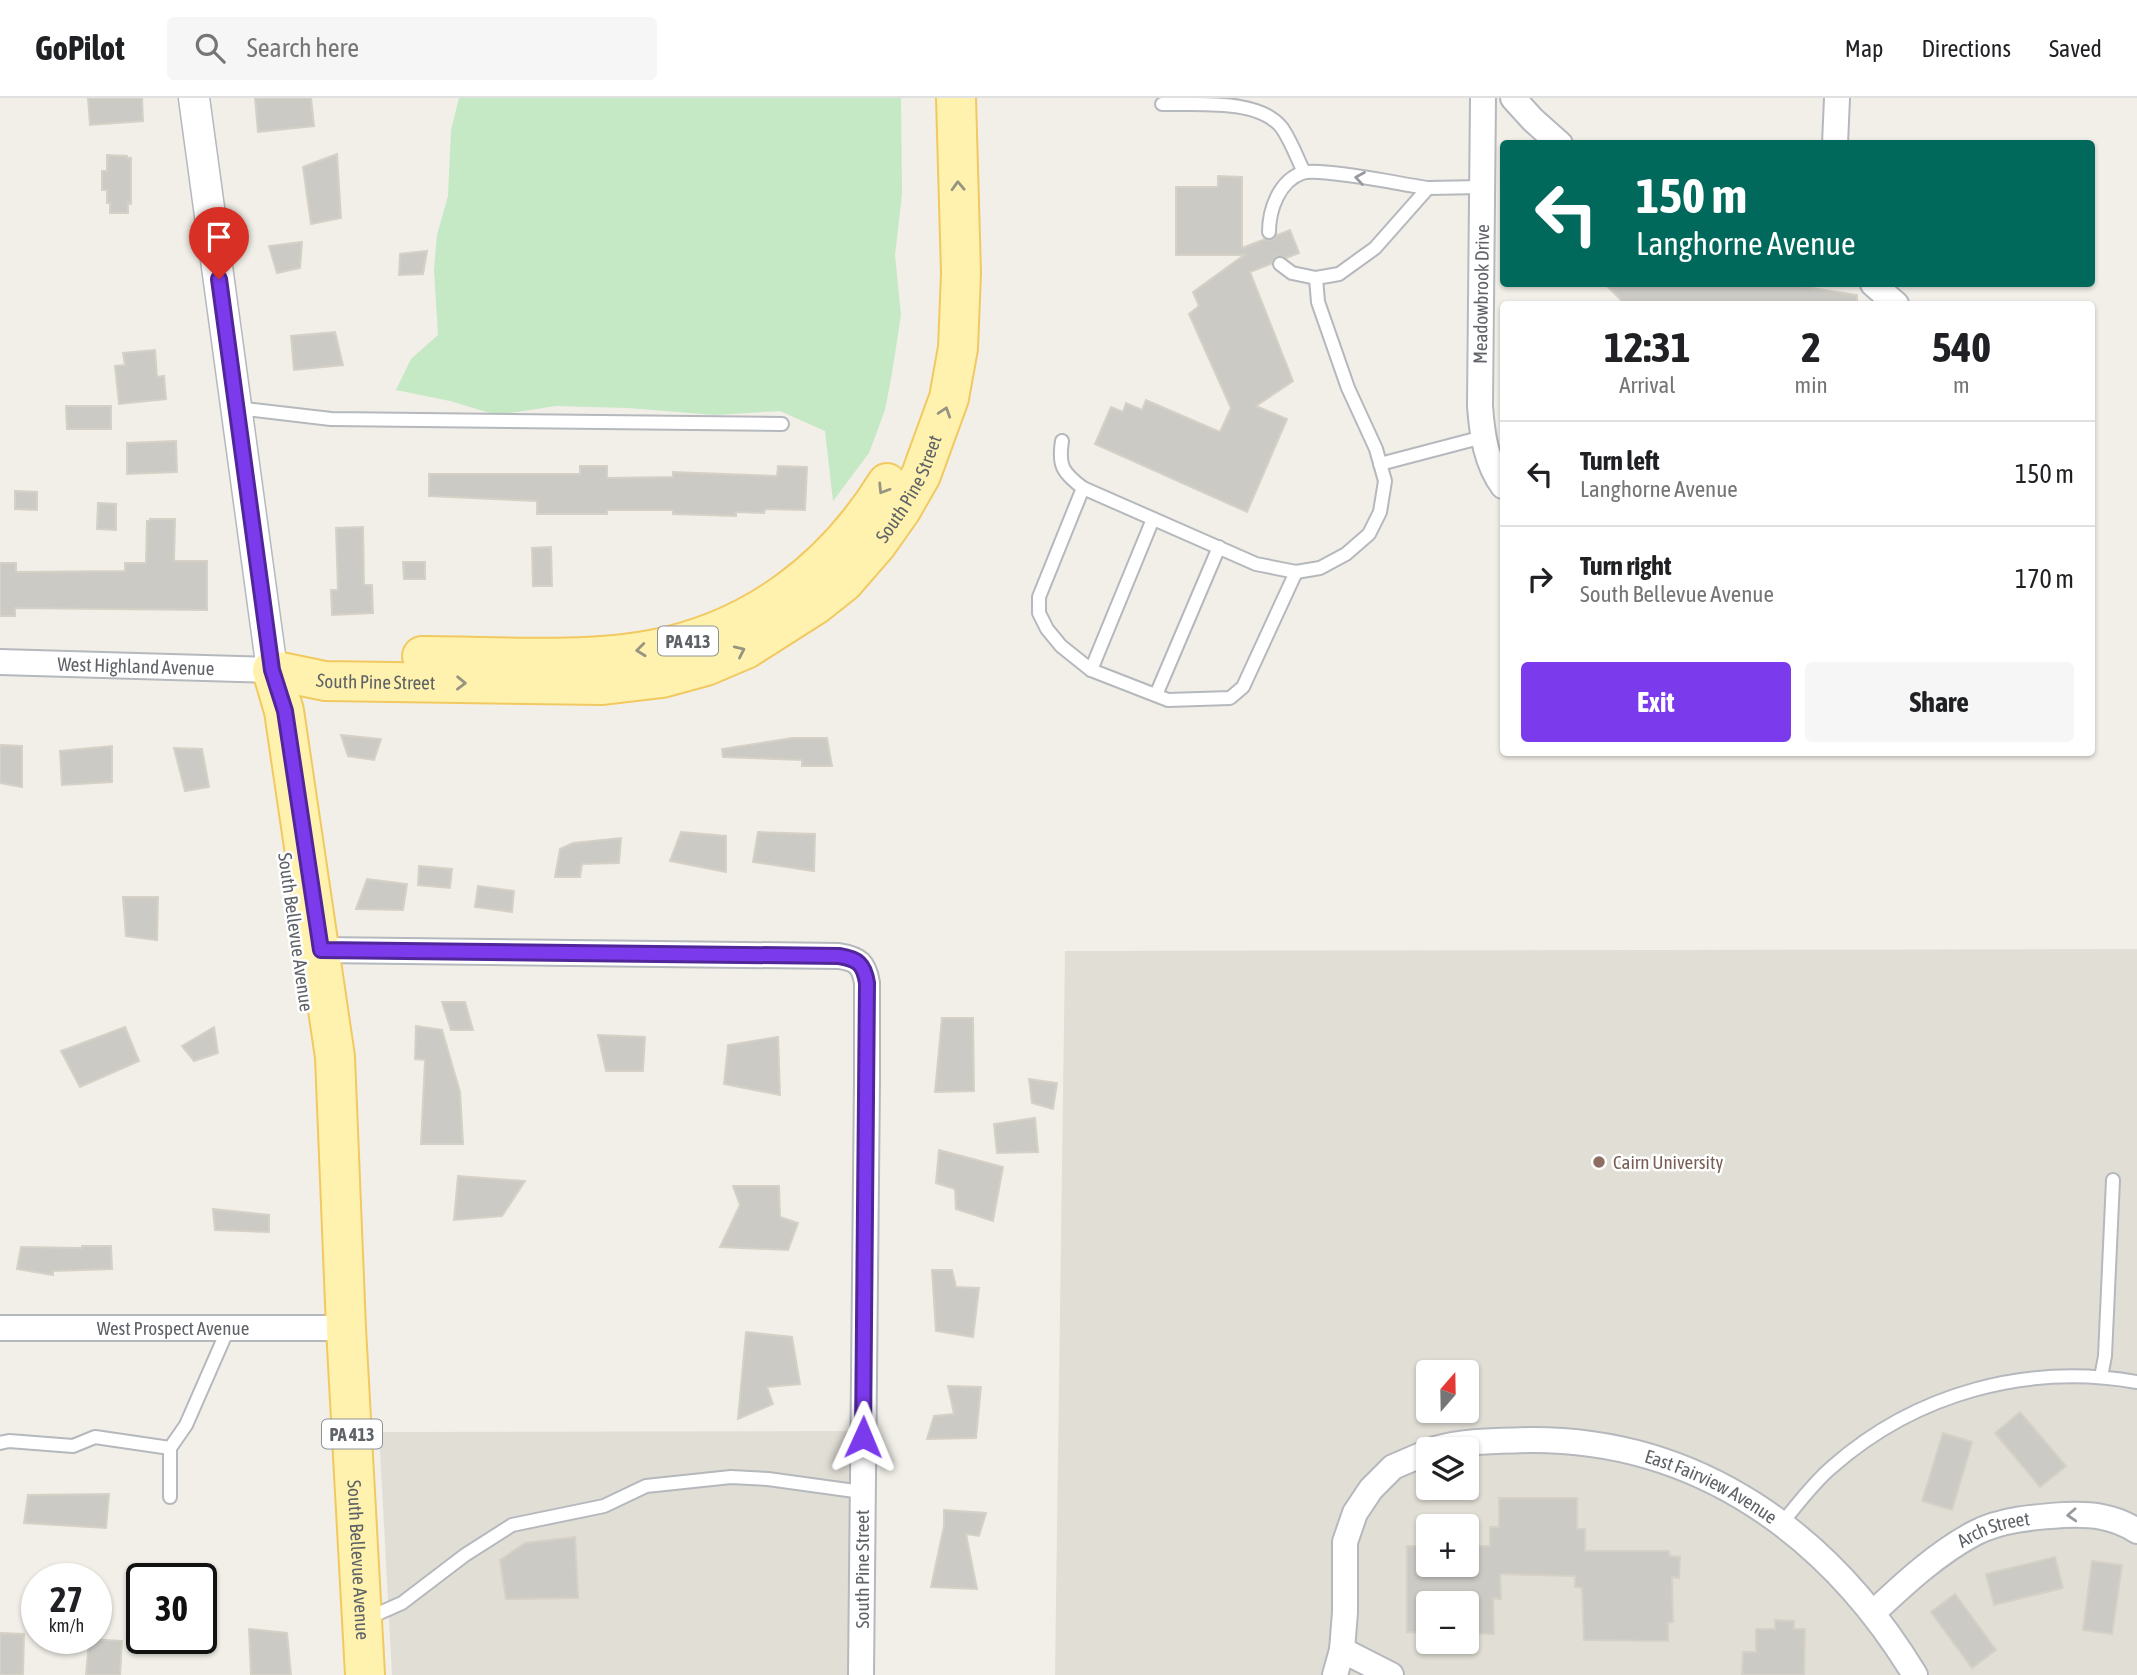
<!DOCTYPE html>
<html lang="en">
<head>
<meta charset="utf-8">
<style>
  :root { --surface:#fff; --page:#f6f6f6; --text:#202124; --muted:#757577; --line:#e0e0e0; --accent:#7c3aed }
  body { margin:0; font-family:"Asap Condensed",sans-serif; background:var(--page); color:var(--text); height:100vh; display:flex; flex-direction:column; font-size:26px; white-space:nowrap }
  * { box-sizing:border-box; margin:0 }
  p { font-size:23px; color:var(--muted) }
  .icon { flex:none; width:38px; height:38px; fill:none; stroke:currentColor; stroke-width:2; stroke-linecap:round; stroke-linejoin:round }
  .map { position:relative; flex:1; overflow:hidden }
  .drawer { position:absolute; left:1500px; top:203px; width:595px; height:455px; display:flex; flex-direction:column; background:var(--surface); border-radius:7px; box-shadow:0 2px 5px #0004 }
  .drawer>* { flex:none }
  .hud { position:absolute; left:1500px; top:42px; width:595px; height:147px; border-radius:7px; box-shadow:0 2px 5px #0004; background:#00695c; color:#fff; overflow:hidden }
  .needle { width:46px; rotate:20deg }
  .tools { position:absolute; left:1416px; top:1262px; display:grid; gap:14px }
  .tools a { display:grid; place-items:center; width:63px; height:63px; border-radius:7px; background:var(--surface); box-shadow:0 2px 5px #0004; font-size:35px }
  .speed { position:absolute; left:21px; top:1465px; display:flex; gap:14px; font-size:35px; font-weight:700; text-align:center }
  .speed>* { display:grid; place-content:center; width:91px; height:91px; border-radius:50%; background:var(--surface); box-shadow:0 2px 5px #0004; line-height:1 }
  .speed small { font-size:18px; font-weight:400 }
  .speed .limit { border:4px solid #111; border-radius:10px; background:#fff; color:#111 }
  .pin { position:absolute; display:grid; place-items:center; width:60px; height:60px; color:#fff; margin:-72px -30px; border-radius:50% 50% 50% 0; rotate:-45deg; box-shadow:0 0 7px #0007 }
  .pin .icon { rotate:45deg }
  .me { position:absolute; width:77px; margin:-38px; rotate:1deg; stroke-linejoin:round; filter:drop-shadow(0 0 5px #0008) }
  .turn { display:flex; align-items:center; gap:24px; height:147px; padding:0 21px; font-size:32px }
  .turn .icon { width:91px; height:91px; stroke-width:2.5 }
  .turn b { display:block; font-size:49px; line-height:60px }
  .eta { display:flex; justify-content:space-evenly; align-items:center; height:119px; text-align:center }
  .eta b { font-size:42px; font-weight:700; line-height:49px }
  .primary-button { display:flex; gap:14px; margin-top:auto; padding:14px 21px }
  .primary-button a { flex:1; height:80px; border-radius:7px; background:var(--accent); color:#fff; font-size:28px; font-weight:700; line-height:80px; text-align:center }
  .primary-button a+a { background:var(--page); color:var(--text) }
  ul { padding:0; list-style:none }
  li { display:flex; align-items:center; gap:21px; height:105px; padding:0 21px; border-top:2px solid var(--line) }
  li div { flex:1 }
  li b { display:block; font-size:26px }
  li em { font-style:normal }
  header { display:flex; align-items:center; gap:42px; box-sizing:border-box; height:98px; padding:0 35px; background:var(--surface); border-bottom:2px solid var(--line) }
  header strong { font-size:33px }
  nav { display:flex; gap:38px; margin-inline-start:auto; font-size:24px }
  .search { width:490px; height:63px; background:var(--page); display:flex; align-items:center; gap:18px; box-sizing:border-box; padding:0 24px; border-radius:7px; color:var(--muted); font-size:26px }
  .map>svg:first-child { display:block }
  .education { fill:#e1ded6; fill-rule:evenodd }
  .green { fill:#c5e8c5 }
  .building { fill:#cccac5; stroke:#d6d1c6; stroke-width:2 }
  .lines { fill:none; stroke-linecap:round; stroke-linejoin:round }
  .service-casing { stroke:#b5b8bc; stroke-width:16 }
  .minor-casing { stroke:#b5b8bc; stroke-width:28 }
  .tertiary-casing { stroke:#b5b8bc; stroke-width:33 }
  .primary-casing { stroke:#f2c960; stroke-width:42 }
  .service { stroke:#fff; stroke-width:12 }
  .minor { stroke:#fff; stroke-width:24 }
  .tertiary { stroke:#fff; stroke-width:30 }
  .primary { stroke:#fff2af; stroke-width:38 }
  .oneway { stroke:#979a9d }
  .oneway2 { stroke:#979581 }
  .route-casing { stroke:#51269a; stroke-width:18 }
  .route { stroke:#7c3aed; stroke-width:12 }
  .education-dot { fill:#8d6e63; stroke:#fff; stroke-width:2.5 }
  .labels { text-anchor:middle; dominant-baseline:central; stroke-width:5; stroke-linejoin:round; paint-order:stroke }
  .shield { fill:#fff; stroke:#8f9295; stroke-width:2 }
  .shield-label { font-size:18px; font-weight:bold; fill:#5f6368 }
  .street-label { font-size:19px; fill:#5f6368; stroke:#fff }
  .education-label { font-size:19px; fill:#785e54; stroke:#fff; text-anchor:start }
</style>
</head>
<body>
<header>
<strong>GoPilot</strong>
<div class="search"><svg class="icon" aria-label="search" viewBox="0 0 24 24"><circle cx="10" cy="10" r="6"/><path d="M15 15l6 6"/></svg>Search here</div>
<nav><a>Map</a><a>Directions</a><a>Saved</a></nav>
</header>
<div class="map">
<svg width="2137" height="1577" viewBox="0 0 2137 1577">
  <rect width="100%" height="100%" fill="#f1efe8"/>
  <!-- education -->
  <g class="education">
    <path d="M2137 851V1577H1055L1065 853ZM1428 1274H1466V1312H1428ZM1428 1351H1466V1390H1428ZM1428 1428H1466V1466H1428ZM1428 1505H1466V1544H1428Z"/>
    <path d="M850 1333 859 1577H392L379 1334Z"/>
  </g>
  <!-- green -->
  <path class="green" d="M459 0H901L902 96 895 157 901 217 892 275 885 312 869 355 833 403 825 333 780 313 715 317 628 310 556 308 497 317 450 303 396 292 411 261 438 237 434 172 437 137 448 98 451 32Z"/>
  <!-- building -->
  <g class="building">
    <path d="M88 0H142L143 23 90 27Z"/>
    <path d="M255 0H311L314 28 258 34Z"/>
    <path d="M337 56 341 120 311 126 303 69Z"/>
    <path d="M107 57 127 58V60H131V106L128 105V115H110V105H107V92H102V73H107Z"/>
    <path d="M1218 78 1242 79V150L1265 141 1272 142 1277 137 1290 132 1299 155 1286 160 1277 158 1271 166 1250 174 1293 283 1256 308 1287 321 1247 414 1095 346 1111 309 1123 314 1126 305 1142 312 1146 302 1220 334 1231 310 1189 216 1199 208 1193 194 1244 157H1176V89H1218Z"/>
    <path d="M302 144 300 170 277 175 269 148Z"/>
    <path d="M427 153 423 176 399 177 400 156Z"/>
    <path d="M1605 186H1787L1857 197V206H1625Z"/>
    <path d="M335 234 343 267 294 272 291 238Z"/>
    <path d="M155 252 157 279 164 278 166 301 119 306 115 268 125 267 123 255Z"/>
    <path d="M66 308H111V331H67Z"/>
    <path d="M176 343 177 374 127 376V345Z"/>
    <path d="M580 368H607V380L673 379V374L777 378 778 368 807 369 805 412 765 411 764 415 736 414V418L673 416V412H607V416H537V403L429 398V376H580Z"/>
    <path d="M15 393 37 394V412L15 411Z"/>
    <path d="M98 405 116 406V432L97 431Z"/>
    <path d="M150 421H175L174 463H207V512L15 510V518H0V465H16V474L125 473V465H146L147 423H150Z"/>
    <path d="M363 429 364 487H372L373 515 332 517 331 492H338L336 430Z"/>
    <path d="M551 449 552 488H533L532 450Z"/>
    <path d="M403 464H425V481H404Z"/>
    <path d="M341 637 381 641 374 662 348 658Z"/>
    <path d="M792 640H827L832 668H802V662L723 659 722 651Z"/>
    <path d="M0 647 22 648V689L0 685Z"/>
    <path d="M112 648V684L62 687 60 653Z"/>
    <path d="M174 650 202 651 209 689 185 693Z"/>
    <path d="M681 734 726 738V774L670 763Z"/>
    <path d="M758 734 815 736 814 773 753 764Z"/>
    <path d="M621 740 619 765 582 766 580 779H555L560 751 573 745Z"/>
    <path d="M419 768 452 771 450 790 418 787Z"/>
    <path d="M367 781 407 786 403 812 356 811Z"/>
    <path d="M478 788 514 793 512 814 475 809Z"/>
    <path d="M123 799H158L157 842 126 838Z"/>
    <path d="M442 904H465L473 932H451Z"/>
    <path d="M942 920H973L974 993 935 994Z"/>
    <path d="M416 928 442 932 460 994 463 1046H421L425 962 415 961Z"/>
    <path d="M125 929 139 963 80 989 61 953Z"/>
    <path d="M214 929 218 955 194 963 182 948Z"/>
    <path d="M598 937 645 939 643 973H606Z"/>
    <path d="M778 939 780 997 724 986 728 947Z"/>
    <path d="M1029 981 1057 985 1053 1011 1032 1005Z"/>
    <path d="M1035 1020 1038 1054 997 1055 994 1026Z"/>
    <path d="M939 1052 1003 1069 993 1123 956 1111 955 1091 936 1085Z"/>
    <path d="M458 1078 525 1083 502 1118 454 1122Z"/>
    <path d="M733 1088H779L780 1119 798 1125 788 1152 720 1149 740 1107Z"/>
    <path d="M213 1111 269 1117V1134L215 1132Z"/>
    <path d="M82 1148H111L112 1171 53 1173V1177L17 1171 21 1149 82 1150Z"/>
    <path d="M932 1172H952L956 1189 979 1190 973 1239 936 1233Z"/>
    <path d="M746 1234 792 1239 800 1286 767 1289 773 1306 738 1321Z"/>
    <path d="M948 1288 981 1289 976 1340 927 1341 934 1318 954 1316Z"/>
    <path d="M2020 1314 2066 1368 2040 1389 1995 1335Z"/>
    <path d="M1943 1335 1972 1344 1952 1412 1922 1403Z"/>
    <path d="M109 1396 106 1430 24 1425 28 1397Z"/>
    <path d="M1499 1400H1577V1431H1585V1453H1669L1670 1458 1680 1459 1679 1480 1672 1479 1673 1524 1668 1525V1543L1584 1542 1582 1490 1575 1489V1478L1500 1476 1501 1501 1493 1500 1494 1536 1466 1535V1505H1428V1535L1407 1534V1448H1428V1466H1466V1448H1490V1429H1499Z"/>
    <path d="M944 1412 986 1415 979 1438 966 1436 977 1491 931 1489 944 1428Z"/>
    <path d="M575 1439 578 1500 506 1501 500 1462 525 1445Z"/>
    <path d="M2055 1459 2063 1490 1994 1507 1986 1476Z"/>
    <path d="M2092 1463 2122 1467 2112 1536 2083 1532Z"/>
    <path d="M1955 1496 1996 1552 1972 1570 1931 1514Z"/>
    <path d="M1775 1522 1794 1523V1531H1805L1804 1577H1742L1743 1554H1756V1531H1775Z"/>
    <path d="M249 1531 287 1535 291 1577H251Z"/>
    <path d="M0 1535 24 1536 23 1577H0Z"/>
    <path d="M89 1541 122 1543 120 1577H86Z"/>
  </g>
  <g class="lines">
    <defs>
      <g id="service">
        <path d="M1162 6C1197 7 1259 0 1282 30 1291 43 1297 60 1304 74"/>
        <path d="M1269 134C1269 112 1279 83 1302 75 1319 69 1405 87 1428 90"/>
        <path d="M1280 166 1292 175 1316 180"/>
        <path d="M237 310 331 321 782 326"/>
        <path d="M1062 343C1058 368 1063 375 1083 390L1256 466 1296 474 1320 470 1346 456 1369 436 1380 414 1385 383 1376 351 1348 290 1318 204 1316 180 1339 176 1375 150 1428 90 1482 89"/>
        <path d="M1380 366 1483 339"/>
        <path d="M1083 390 1039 499V515L1047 531 1061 548 1091 572 1168 602 1230 600 1243 589 1296 474"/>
        <path d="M1091 572 1153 421"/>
        <path d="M1156 597 1219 449"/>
        <path d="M2101 1279 2105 1258 2113 1082"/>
        <path d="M0 1345 9 1343 73 1348 95 1339 170 1350 186 1327 228 1231"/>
        <path d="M170 1399V1350"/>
        <path d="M1782 1425C1798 1406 1813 1385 1832 1369 1916 1295 2027 1265 2137 1284"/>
        <path d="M366 1521 402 1505 465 1457 512 1427 604 1408 646 1388 731 1379 768 1381 862 1394"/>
      </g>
      <g id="minor">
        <path d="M1483 0 1480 308C1482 336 1486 365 1503 388"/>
        <path d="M1513 0 1533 22 1560 46"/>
        <path d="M1835 46 1837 0"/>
        <path d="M1873 186 1896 206"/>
        <path id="s1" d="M0 564 272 572"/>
        <path d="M321 852 839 858C858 861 864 866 867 885V981L861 1577"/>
        <path id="s2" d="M0 1230H346"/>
        <path id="s3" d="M1435 1351C1466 1342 1498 1343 1530 1342 1699 1341 1830 1437 1915 1577"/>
        <path id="s4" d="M1873 1515C1904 1486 1937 1455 1975 1435 2002 1421 2035 1419 2065 1417 2091 1416 2114 1418 2137 1433"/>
        <path d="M1342 1552 1391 1577"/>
        <path d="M1335 1577 1342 1552 1345 1514V1444L1355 1415 1371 1391 1393 1369 1428 1354"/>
      </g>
      <path id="tertiary" d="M194 0 272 572"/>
      <g id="primary">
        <path d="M422 558C494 558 581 565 651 552 753 533 833 472 887 385"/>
        <path id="s5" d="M272 572 325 583 603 587 662 580 706 568 746 551 815 507 844 484 877 446 901 412 921 377 949 300 958 250 961 175 956 0"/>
        <path id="s6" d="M272 572 284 613 335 959 346 1230 365 1577"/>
      </g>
    </defs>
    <!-- service casing -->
    <use href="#service" class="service-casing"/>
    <!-- minor casing -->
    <use href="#minor" class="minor-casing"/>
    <!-- tertiary casing -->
    <use href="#tertiary" class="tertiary-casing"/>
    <!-- primary casing -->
    <use href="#primary" class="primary-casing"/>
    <!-- service -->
    <use href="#service" class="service"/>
    <!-- minor -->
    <use href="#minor" class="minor"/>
    <!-- tertiary -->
    <use href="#tertiary" class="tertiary"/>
    <!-- primary -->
    <use href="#primary" class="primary"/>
  </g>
  <!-- one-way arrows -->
  <defs><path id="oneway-chevron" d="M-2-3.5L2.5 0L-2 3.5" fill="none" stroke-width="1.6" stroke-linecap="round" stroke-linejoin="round" transform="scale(1.75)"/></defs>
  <g class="oneway">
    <use href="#oneway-chevron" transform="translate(1360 80) rotate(-171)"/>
    <use href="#oneway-chevron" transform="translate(2072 1417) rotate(177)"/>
  </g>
  <g class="oneway2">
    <use href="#oneway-chevron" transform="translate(958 88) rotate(-92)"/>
    <use href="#oneway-chevron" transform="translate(945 314) rotate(-72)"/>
    <use href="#oneway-chevron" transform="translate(883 391) rotate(122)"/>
    <use href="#oneway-chevron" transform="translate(641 552) rotate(174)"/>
    <use href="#oneway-chevron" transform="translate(740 553) rotate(-25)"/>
    <use href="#oneway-chevron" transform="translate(461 585) rotate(1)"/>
  </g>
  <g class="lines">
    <defs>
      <path id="route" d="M219 181 272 572 285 613 321 852 839 858C858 861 864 866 867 885L863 1339"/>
    </defs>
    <!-- route casing -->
    <use href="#route" class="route-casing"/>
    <!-- route -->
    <use href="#route" class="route"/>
  </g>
  <!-- markers -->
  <circle class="education-dot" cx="1599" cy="1064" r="7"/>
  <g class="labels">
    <!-- shield labels -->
    <g class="shield">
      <rect x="658" y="528.5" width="60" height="29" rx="5"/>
      <rect x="322" y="1321.5" width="60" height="29" rx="5"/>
    </g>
    <g class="shield-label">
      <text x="688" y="543">PA 413</text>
      <text x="352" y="1336">PA 413</text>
    </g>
    <!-- street labels -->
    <g class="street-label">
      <text transform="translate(1481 196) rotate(-89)">Meadowbrook Drive</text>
      <text stroke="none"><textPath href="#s5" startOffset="714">South Pine Street</textPath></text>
      <text stroke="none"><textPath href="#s1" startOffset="136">West Highland Avenue</textPath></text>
      <text stroke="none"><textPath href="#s5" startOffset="105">South Pine Street</textPath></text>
      <text transform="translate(296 834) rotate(82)">South Bellevue Avenue</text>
      <text stroke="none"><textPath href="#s2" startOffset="173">West Prospect Avenue</textPath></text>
      <text stroke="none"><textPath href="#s3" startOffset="285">East Fairview Avenue</textPath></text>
      <text stroke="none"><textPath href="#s4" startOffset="149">Arch Street</textPath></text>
      <text stroke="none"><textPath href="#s6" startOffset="896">South Bellevue Avenue</textPath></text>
      <text transform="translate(862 1471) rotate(-90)">South Pine Street</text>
    </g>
    <!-- education labels -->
    <g class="education-label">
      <text x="1613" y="1064">Cairn University</text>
    </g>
  </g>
</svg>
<div class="tools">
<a><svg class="needle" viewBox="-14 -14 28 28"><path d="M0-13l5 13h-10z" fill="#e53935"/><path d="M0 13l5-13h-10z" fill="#757577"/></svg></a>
<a><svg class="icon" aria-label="layers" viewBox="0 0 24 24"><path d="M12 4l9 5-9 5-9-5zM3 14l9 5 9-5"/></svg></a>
<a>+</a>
<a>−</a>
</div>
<div class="speed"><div>27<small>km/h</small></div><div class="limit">30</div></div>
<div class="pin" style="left:219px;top:181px;background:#d93025"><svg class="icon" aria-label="arrive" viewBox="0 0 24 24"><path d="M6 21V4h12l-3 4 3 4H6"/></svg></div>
<svg class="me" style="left:863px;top:1339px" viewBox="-20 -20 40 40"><path d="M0-17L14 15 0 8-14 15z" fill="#7c3aed" stroke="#fff" stroke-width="4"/></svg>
<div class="hud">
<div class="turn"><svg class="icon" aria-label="left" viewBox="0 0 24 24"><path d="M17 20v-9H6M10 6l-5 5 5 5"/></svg><div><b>150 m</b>Langhorne Avenue</div></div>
</div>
<section class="drawer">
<div class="eta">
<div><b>12:31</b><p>Arrival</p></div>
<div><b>2</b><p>min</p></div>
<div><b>540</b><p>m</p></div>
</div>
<ul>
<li><svg class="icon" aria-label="left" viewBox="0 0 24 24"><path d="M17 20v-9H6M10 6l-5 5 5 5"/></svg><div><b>Turn left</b><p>Langhorne Avenue</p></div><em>150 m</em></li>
<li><svg class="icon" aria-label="right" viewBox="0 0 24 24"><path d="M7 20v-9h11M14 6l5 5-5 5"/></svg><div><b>Turn right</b><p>South Bellevue Avenue</p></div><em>170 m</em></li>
</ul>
<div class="primary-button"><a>Exit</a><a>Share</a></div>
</section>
</div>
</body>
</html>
